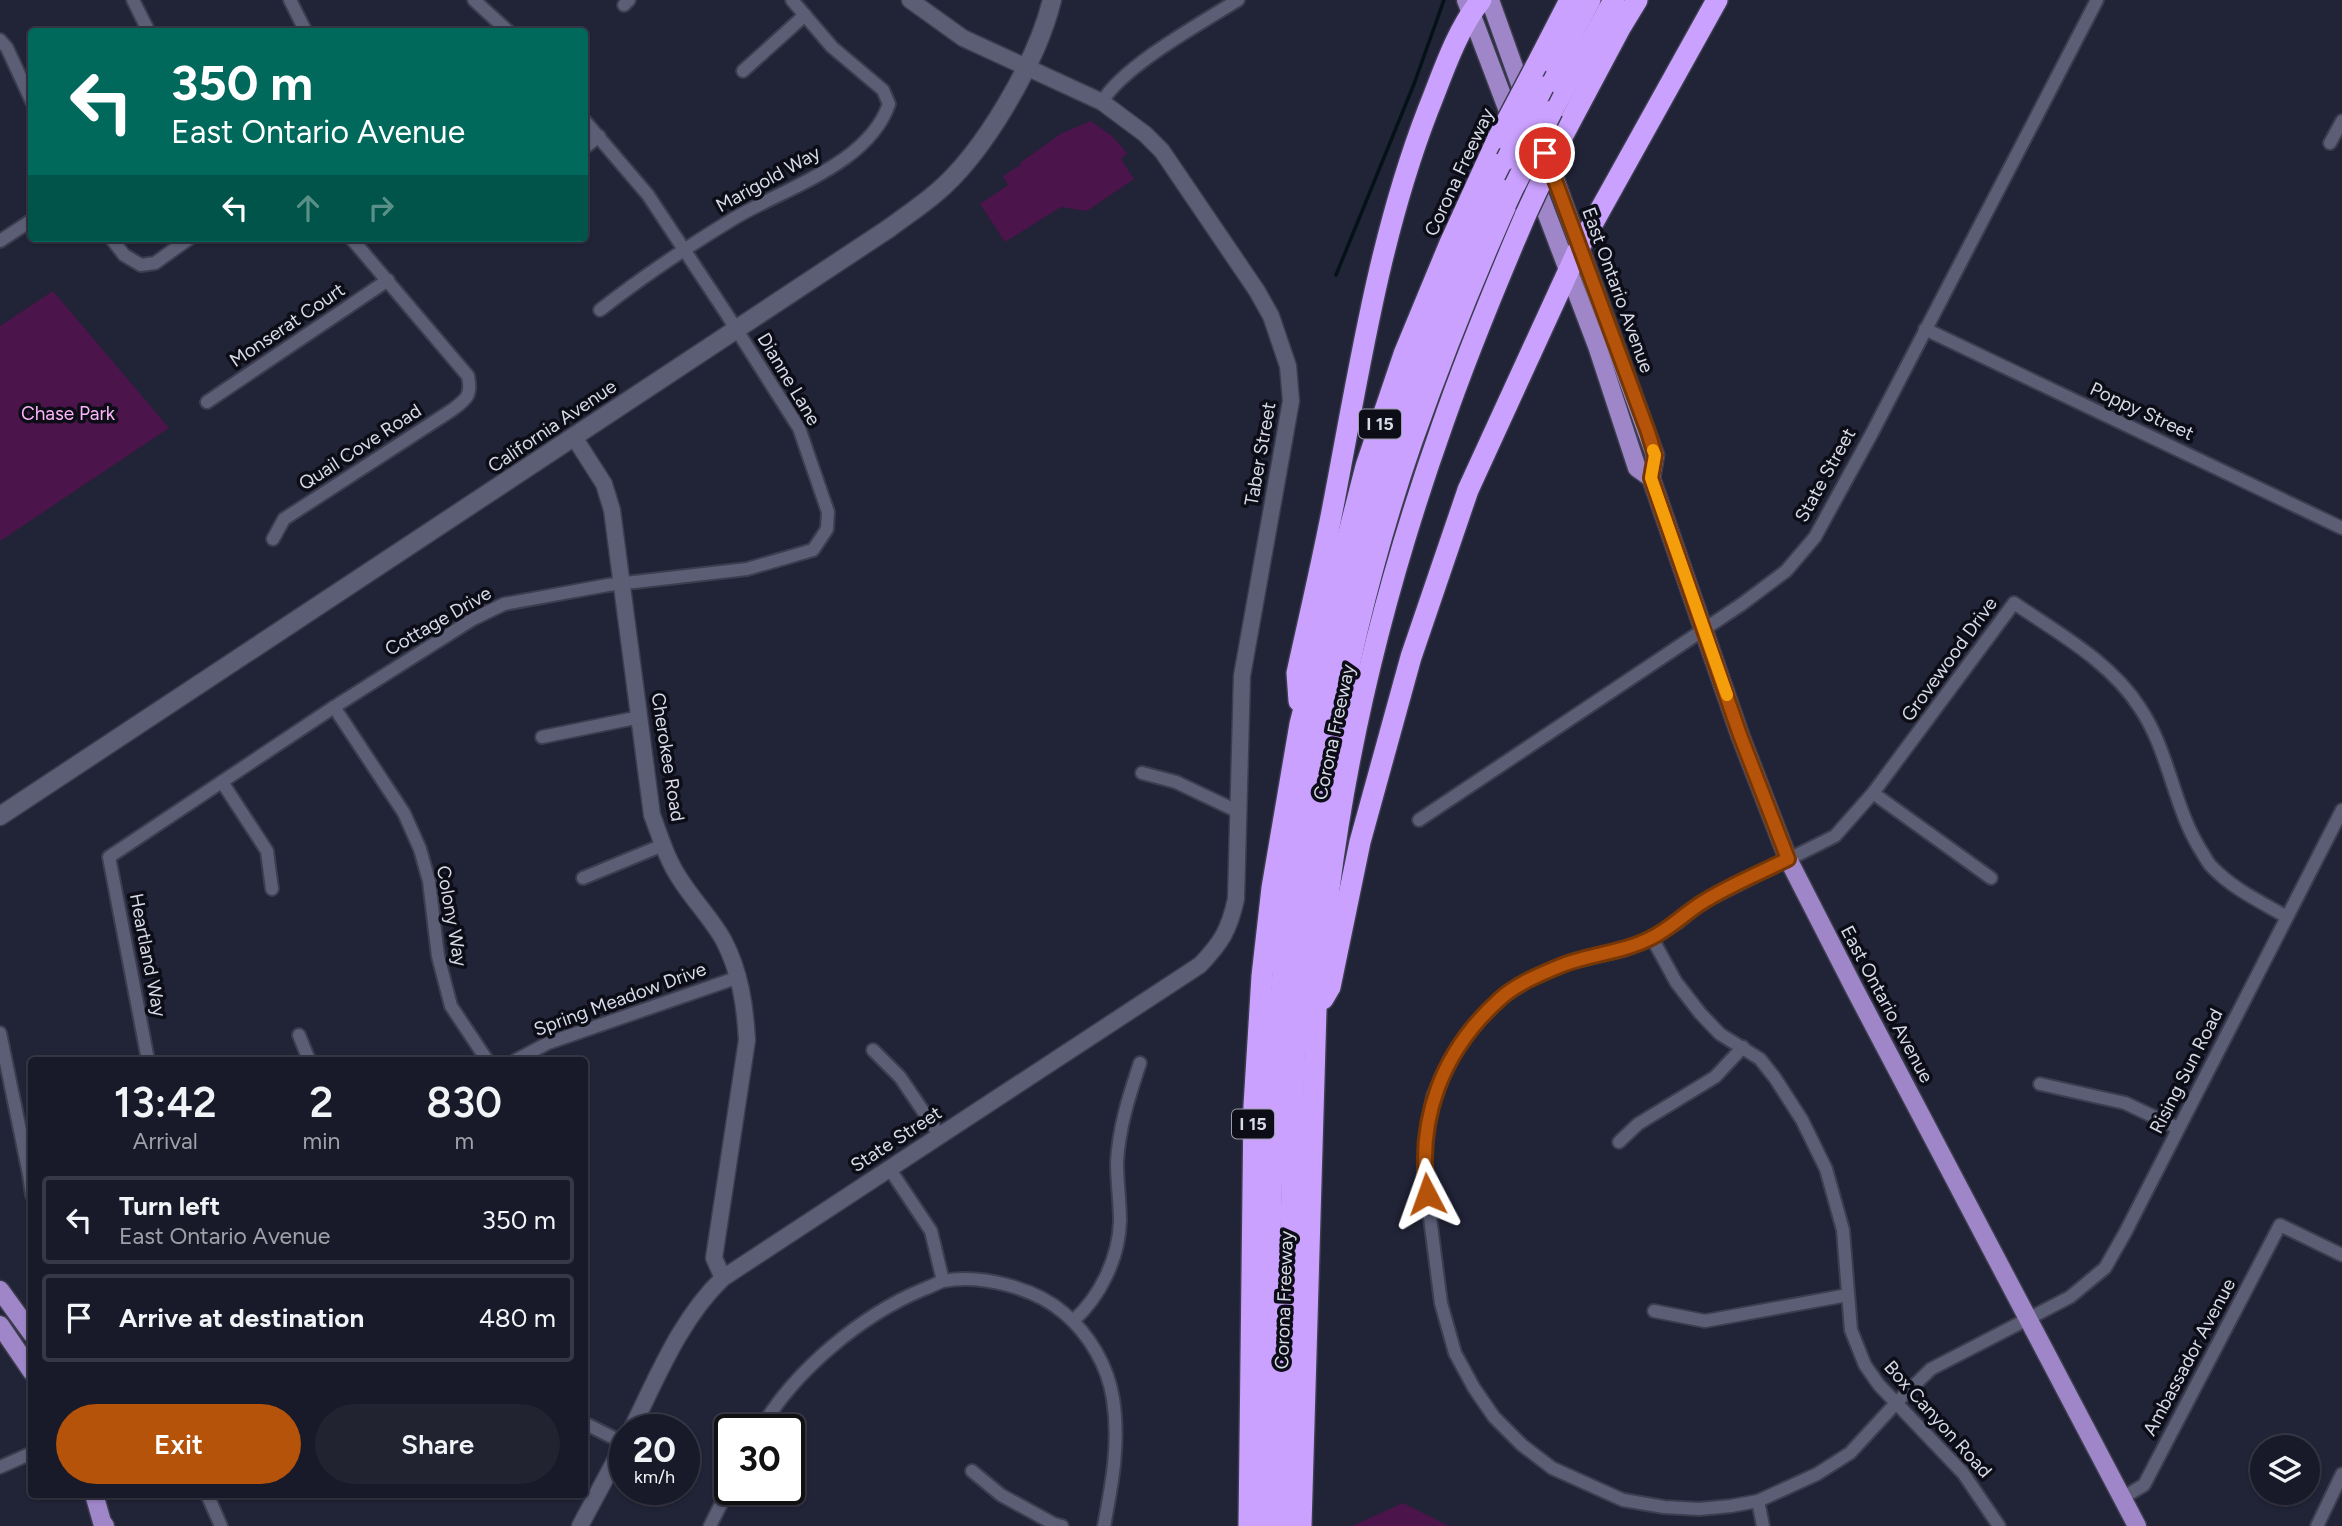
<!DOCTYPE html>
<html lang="en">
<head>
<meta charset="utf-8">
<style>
  :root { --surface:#191a29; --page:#222331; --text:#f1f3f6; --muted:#9fa1a8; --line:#373846; --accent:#b45309 }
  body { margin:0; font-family:Figtree,sans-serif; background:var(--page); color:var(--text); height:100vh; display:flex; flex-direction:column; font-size:26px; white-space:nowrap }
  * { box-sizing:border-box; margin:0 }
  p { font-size:23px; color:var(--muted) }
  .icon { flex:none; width:38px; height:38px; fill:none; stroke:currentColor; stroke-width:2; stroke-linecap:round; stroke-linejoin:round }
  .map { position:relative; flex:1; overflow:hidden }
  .drawer { position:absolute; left:28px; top:1057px; width:560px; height:441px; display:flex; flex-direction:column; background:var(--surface); border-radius:7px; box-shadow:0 2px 5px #0004,0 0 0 2px var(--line) }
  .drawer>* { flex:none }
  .banner { position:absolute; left:28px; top:28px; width:560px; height:214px; border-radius:7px; box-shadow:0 2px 5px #0004,0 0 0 2px var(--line); background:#00695c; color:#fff; overflow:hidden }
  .buttons { position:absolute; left:2250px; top:1435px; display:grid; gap:14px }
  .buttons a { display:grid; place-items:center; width:70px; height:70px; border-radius:50%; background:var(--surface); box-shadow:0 2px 5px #0004,0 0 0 2px var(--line); font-size:35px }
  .speed { position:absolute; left:609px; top:1414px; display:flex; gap:14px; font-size:35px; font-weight:700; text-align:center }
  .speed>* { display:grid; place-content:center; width:91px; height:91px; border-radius:50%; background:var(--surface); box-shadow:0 2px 5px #0004,0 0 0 2px var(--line); line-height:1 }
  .speed small { font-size:18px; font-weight:400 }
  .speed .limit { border:4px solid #111; border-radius:10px; background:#fff; color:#111 }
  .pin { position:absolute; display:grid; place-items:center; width:60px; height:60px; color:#fff; margin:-30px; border:4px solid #fff; border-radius:50%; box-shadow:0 2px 7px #0007 }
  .me { position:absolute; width:77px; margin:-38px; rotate:356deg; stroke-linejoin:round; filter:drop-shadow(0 0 5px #0008) }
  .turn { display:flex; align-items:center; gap:24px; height:147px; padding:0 28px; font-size:32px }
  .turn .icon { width:91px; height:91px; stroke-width:2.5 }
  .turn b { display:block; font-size:49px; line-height:60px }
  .lanes { display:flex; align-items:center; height:66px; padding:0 28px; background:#0003; justify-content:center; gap:35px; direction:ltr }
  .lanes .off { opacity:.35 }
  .eta { display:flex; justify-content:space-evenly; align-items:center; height:119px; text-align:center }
  .eta b { font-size:42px; font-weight:600; line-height:49px }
  .action { display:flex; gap:14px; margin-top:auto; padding:14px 28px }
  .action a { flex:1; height:80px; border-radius:42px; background:var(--accent); color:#fff; font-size:28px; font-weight:600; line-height:80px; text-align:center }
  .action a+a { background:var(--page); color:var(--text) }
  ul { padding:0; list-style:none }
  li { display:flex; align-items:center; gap:21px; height:88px; margin:0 14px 10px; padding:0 14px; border:4px solid var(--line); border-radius:7px }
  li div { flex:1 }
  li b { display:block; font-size:26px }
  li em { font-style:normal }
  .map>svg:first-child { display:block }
  .green { fill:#4b144a }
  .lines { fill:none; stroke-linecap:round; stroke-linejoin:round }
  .stream { stroke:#041218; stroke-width:3.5 }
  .minor-casing { stroke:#3c3d4e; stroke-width:16 }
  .tertiary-casing { stroke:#3c3d4e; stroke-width:19 }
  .secondary-casing { stroke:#3c3d4e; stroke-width:21 }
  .primary-casing { stroke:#3c3d4e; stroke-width:21 }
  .motorway-casing { stroke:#3c3d4e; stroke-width:24 }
  .minor { stroke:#5b5e75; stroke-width:12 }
  .tertiary { stroke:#5b5e75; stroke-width:16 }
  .secondary { stroke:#5b5e75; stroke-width:18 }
  .primary { stroke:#9e86c8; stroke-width:18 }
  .motorway { stroke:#caa1ff; stroke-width:21 }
  .motorway-bridge-casing { stroke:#3c3d4e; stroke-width:24; stroke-linecap:butt }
  .motorway-bridge { stroke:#caa1ff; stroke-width:21 }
  .route-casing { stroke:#753606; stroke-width:18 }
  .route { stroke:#b45309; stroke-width:12 }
  .slow { stroke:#f59e0b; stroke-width:12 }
  .labels { text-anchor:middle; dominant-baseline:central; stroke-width:7; stroke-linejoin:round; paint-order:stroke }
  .shield { fill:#0c0d16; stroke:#9a9ca8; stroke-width:2 }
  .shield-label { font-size:18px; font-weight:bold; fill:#d7dae7 }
  .street-label { font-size:19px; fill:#d7dae7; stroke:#0c0d16 }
  .park-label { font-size:19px; fill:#feb6fa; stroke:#0c0d16 }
</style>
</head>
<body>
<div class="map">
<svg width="2342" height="1526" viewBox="0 0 2342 1526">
  <rect width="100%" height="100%" fill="#212337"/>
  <!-- green -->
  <g class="green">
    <path d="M1091 121 1113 137 1127 153 1121 159 1134 179 1087 211 1061 207 1005 242 980 204 1008 185 1003 176 1018 166 1019 168 1021 162 1062 133Z"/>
    <path d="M53 291 169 428 0 541V326Z"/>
    <path d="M1403 1503 1449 1526H1352Z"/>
  </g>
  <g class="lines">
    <!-- stream -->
    <path class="stream" d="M1336 275 1414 84 1444 0"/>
    <defs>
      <g id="minor">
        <path d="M133 0 149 32"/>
        <path d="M290 0 306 32"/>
        <path d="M474 0 509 32"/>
        <path d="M624 5 629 0"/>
        <path d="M0 40 7 48 32 102"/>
        <path d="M743 71 805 15"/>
        <path d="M1102 102C1123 66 1201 23 1238 0"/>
        <path d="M2330 143 2342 121"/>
        <path d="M584 148 599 136"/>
        <path d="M111 238 124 255 141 265 155 263 190 238"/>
        <path d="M0 241 32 220"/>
        <path d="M600 310C642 277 687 247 733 219 784 188 868 165 889 104L883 90 832 47 792 0"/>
        <path d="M1925 329 2342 528"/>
        <path d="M207 402 388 280"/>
        <path d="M273 539 284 519 452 410C467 399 472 395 468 376L351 238"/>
        <path d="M334 707 404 813 420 849 429 881 438 956 451 1006 487 1060"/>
        <path d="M542 737 640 717"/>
        <path d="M1142 773 1176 782 1237 811"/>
        <path d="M222 782 267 851 272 889"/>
        <path d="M1873 793 1991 878"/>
        <path d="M1419 820 1742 604 1786 571 1815 537 1872 433 2097 0"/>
        <path d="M583 878 663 845"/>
        <path d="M2287 917C2261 902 2233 889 2212 867 2207 862 2204 855 2200 849 2173 805 2169 751 2140 708 2111 662 2058 633 2014 603L1873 793 1835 836 1701 903 1677 923 1652 938 1623 950 1564 964 1529 980 1501 998 1472 1028 1450 1060 1433 1096 1426 1138 1424 1171 1441 1303 1455 1353 1474 1388 1494 1417 1522 1445 1552 1468 1623 1500 1664 1507 1699 1509 1731 1506 1758 1501 1817 1474 1850 1453 1897 1402 1931 1369 2070 1297 2105 1268 2125 1233 2342 810"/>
        <path d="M1652 938 1676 982 1700 1013 1720 1034 1760 1059 1775 1078 1802 1120 1826 1169 1843 1230 1851 1330 1865 1365 1879 1385 1963 1473 1999 1526"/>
        <path d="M0 1033 29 1174 32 1195"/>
        <path d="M299 1035 309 1060"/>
        <path d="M873 1050 900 1077 940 1136"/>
        <path d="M148 1060 109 857 334 707 473 619 504 604 608 585 747 569 813 550 827 529 828 512 799 428 726 313 648 195 584 120"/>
        <path d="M516 1060 548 1043 739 977"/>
        <path d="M2040 1084 2125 1103 2178 1128"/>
        <path d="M1619 1142 1638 1124 1715 1077 1743 1047"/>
        <path d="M889 1168 931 1231 943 1281"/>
        <path d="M1654 1311 1705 1321 1848 1295"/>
        <path d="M1073 1321C1100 1297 1119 1258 1120 1221 1120 1202 1117 1182 1117 1162 1119 1127 1129 1096 1140 1063"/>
        <path d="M584 1423 624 1443"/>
        <path d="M760 1430C794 1371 861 1315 924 1289 930 1287 937 1283 943 1281 982 1274 1035 1288 1064 1313 1089 1334 1108 1366 1113 1399 1120 1442 1112 1484 1104 1526"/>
        <path d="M0 1467 32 1453"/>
        <path d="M972 1471 1001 1495 1054 1524 1062 1526"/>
        <path d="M207 1494 221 1526"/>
        <path d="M2122 1498 2144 1485 2280 1225 2342 1255"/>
        <path d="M1758 1501 1763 1526"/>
        <path d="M710 1526 730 1486"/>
        <path d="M2317 1526 2342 1474"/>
      </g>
      <g id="tertiary">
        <path d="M574 437 604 484 612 510 652 815C660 836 667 860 680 879 693 900 712 919 724 941 740 972 745 1005 747 1040L714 1258 723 1278"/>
        <path d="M631 1430C657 1378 680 1319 723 1278L1200 965C1222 942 1229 930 1236 899L1242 676 1291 401 1288 366 1271 316 1257 291 1162 151 1145 134 1102 102 963 38 910 0"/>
        <path d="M580 1526 625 1442"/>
      </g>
      <path id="secondary" d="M0 816 888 229C904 217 921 206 936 193 984 153 1037 61 1052 0"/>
      <g id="primary">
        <path d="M1466 0 1513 124"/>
        <path d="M1490 0 1525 98"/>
        <path d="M1547 157 1655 455 1651 478 1740 735 1788 859 1854 988 2137 1526"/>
        <path d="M1535 183 1597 346 1637 468 1651 478"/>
        <path d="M0 1290 32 1334"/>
        <path d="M0 1325 32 1372"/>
        <path d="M94 1494 102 1522 105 1526"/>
      </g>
      <g id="motorway">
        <path d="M1536 66 1570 0"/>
        <path d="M1543 87 1590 0"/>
        <path d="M1552 111 1614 0"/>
        <path d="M1562 137 1620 28 1637 0"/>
        <path d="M1299 701 1297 673C1310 614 1324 555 1335 496 1360 365 1380 234 1428 110 1443 73 1456 31 1481 0"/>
        <path d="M1323 999 1330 987 1360 842 1411 657 1468 490 1579 248 1717 0"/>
        <path d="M1249 1526 1254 1106 1262 976 1272 888 1300 724 1366 466 1404 354 1450 243 1498 138"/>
        <path d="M1266 1526C1270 1313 1266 1098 1292 886 1300 814 1315 742 1331 671 1371 495 1428 323 1507 159"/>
        <path d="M1286 1526C1288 1411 1289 1296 1292 1181 1293 1101 1293 1019 1303 940 1323 774 1357 599 1412 441 1443 354 1477 269 1515 185"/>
        <path d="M1301 1526 1316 1010C1318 969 1324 929 1329 889 1349 731 1389 575 1442 426 1467 354 1496 284 1526 214"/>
      </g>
    </defs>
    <!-- minor casing -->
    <use href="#minor" class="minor-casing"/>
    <!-- tertiary casing -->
    <use href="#tertiary" class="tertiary-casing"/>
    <!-- secondary casing -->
    <use href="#secondary" class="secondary-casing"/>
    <!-- primary casing -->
    <use href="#primary" class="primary-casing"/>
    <!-- motorway casing -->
    <use href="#motorway" class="motorway-casing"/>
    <!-- minor -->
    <use href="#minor" class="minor"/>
    <!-- tertiary -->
    <use href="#tertiary" class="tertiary"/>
    <!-- secondary -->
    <use href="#secondary" class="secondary"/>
    <!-- primary -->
    <use href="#primary" class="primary"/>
    <!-- motorway -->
    <use href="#motorway" class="motorway"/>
    <defs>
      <g id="motorway-bridge">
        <path d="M1498 138 1536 66"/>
        <path d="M1507 159 1543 87"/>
        <path d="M1515 185 1552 111"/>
        <path d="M1526 214 1562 137"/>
      </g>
    </defs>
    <!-- motorway-bridge casing -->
    <use href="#motorway-bridge" class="motorway-bridge-casing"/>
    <!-- motorway-bridge -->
    <use href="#motorway-bridge" class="motorway-bridge"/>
  </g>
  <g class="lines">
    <defs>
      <path id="route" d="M1427 1194C1417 1118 1442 1051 1500 999 1516 984 1539 975 1560 966 1589 954 1622 953 1651 938 1670 929 1685 913 1703 902 1730 885 1760 873 1788 859L1740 735 1651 478 1655 455 1648 432 1545 153"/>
    </defs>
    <!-- route casing -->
    <use href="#route" class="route-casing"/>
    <!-- route -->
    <use href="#route" class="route"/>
    <!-- slow -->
    <path class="slow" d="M1653 450 1655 455 1651 478 1727 695"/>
  </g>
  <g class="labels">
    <!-- shield labels -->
    <g class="shield">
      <rect x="1359" y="409.5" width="42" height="29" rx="5"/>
      <rect x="1232" y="1109.5" width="42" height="29" rx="5"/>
    </g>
    <g class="shield-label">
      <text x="1380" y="424">I 15</text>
      <text x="1253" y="1124">I 15</text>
    </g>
    <!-- street labels -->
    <g class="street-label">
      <text transform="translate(1459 172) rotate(-65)">Corona Freeway</text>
      <text transform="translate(768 179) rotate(-29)">Marigold Way</text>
      <text transform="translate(1618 290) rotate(70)">East Ontario Avenue</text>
      <text transform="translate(287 325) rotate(-34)">Monserat Court</text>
      <text transform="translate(789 379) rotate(59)">Dianne Lane</text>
      <text transform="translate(2142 411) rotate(25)">Poppy Street</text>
      <text transform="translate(552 426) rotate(-34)">California Avenue</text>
      <text transform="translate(360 447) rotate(-33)">Quail Cove Road</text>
      <text transform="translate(1260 454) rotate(-80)">Taber Street</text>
      <text transform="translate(1825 475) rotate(-61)">State Street</text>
      <text transform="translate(438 621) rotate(-30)">Cottage Drive</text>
      <text transform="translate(1949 659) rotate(-54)">Grovewood Drive</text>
      <text transform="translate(1334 732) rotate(-78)">Corona Freeway</text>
      <text transform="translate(668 757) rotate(81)">Cherokee Road</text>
      <text transform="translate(452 916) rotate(80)">Colony Way</text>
      <text transform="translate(148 955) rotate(79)">Heartland Way</text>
      <text transform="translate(620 999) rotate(-20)">Spring Meadow Drive</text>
      <text transform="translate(1887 1004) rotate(62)">East Ontario Avenue</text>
      <text transform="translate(2186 1071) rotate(-63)">Rising Sun Road</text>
      <text transform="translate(896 1139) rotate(-33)">State Street</text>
      <text transform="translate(1284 1300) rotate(-88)">Corona Freeway</text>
      <text transform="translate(2189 1357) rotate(-62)">Ambassador Avenue</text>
      <text transform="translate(1938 1419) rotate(48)">Box Canyon Road</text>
    </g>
    <!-- park labels -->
    <g class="park-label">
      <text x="68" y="413">Chase Park</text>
    </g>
  </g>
</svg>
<div class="buttons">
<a><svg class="icon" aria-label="layers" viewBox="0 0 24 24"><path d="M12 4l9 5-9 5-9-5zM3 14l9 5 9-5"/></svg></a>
</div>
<div class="speed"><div>20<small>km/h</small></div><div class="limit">30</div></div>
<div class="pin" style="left:1545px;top:153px;background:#d93025"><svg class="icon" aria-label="arrive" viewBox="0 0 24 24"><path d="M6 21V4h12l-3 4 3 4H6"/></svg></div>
<svg class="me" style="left:1427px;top:1194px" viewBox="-20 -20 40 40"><path d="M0-17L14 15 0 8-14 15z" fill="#b45309" stroke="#fff" stroke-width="4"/></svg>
<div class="banner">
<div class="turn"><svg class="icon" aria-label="left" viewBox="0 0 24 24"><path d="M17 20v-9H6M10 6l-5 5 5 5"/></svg><div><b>350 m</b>East Ontario Avenue</div></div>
<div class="lanes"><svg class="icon" aria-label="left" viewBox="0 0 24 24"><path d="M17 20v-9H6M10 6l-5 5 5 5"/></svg><svg class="icon off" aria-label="ahead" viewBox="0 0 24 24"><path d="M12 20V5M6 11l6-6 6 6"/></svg><svg class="icon off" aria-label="right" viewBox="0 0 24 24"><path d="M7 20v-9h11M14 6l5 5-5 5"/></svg></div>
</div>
<section class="drawer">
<div class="eta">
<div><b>13:42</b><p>Arrival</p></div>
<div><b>2</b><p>min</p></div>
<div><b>830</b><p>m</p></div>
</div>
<ul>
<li><svg class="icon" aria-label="left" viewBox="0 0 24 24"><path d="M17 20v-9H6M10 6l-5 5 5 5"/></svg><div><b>Turn left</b><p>East Ontario Avenue</p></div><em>350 m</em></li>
<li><svg class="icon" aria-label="arrive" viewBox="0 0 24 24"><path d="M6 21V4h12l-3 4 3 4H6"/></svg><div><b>Arrive at destination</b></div><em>480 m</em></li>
</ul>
<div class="action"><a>Exit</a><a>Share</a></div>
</section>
</div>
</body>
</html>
